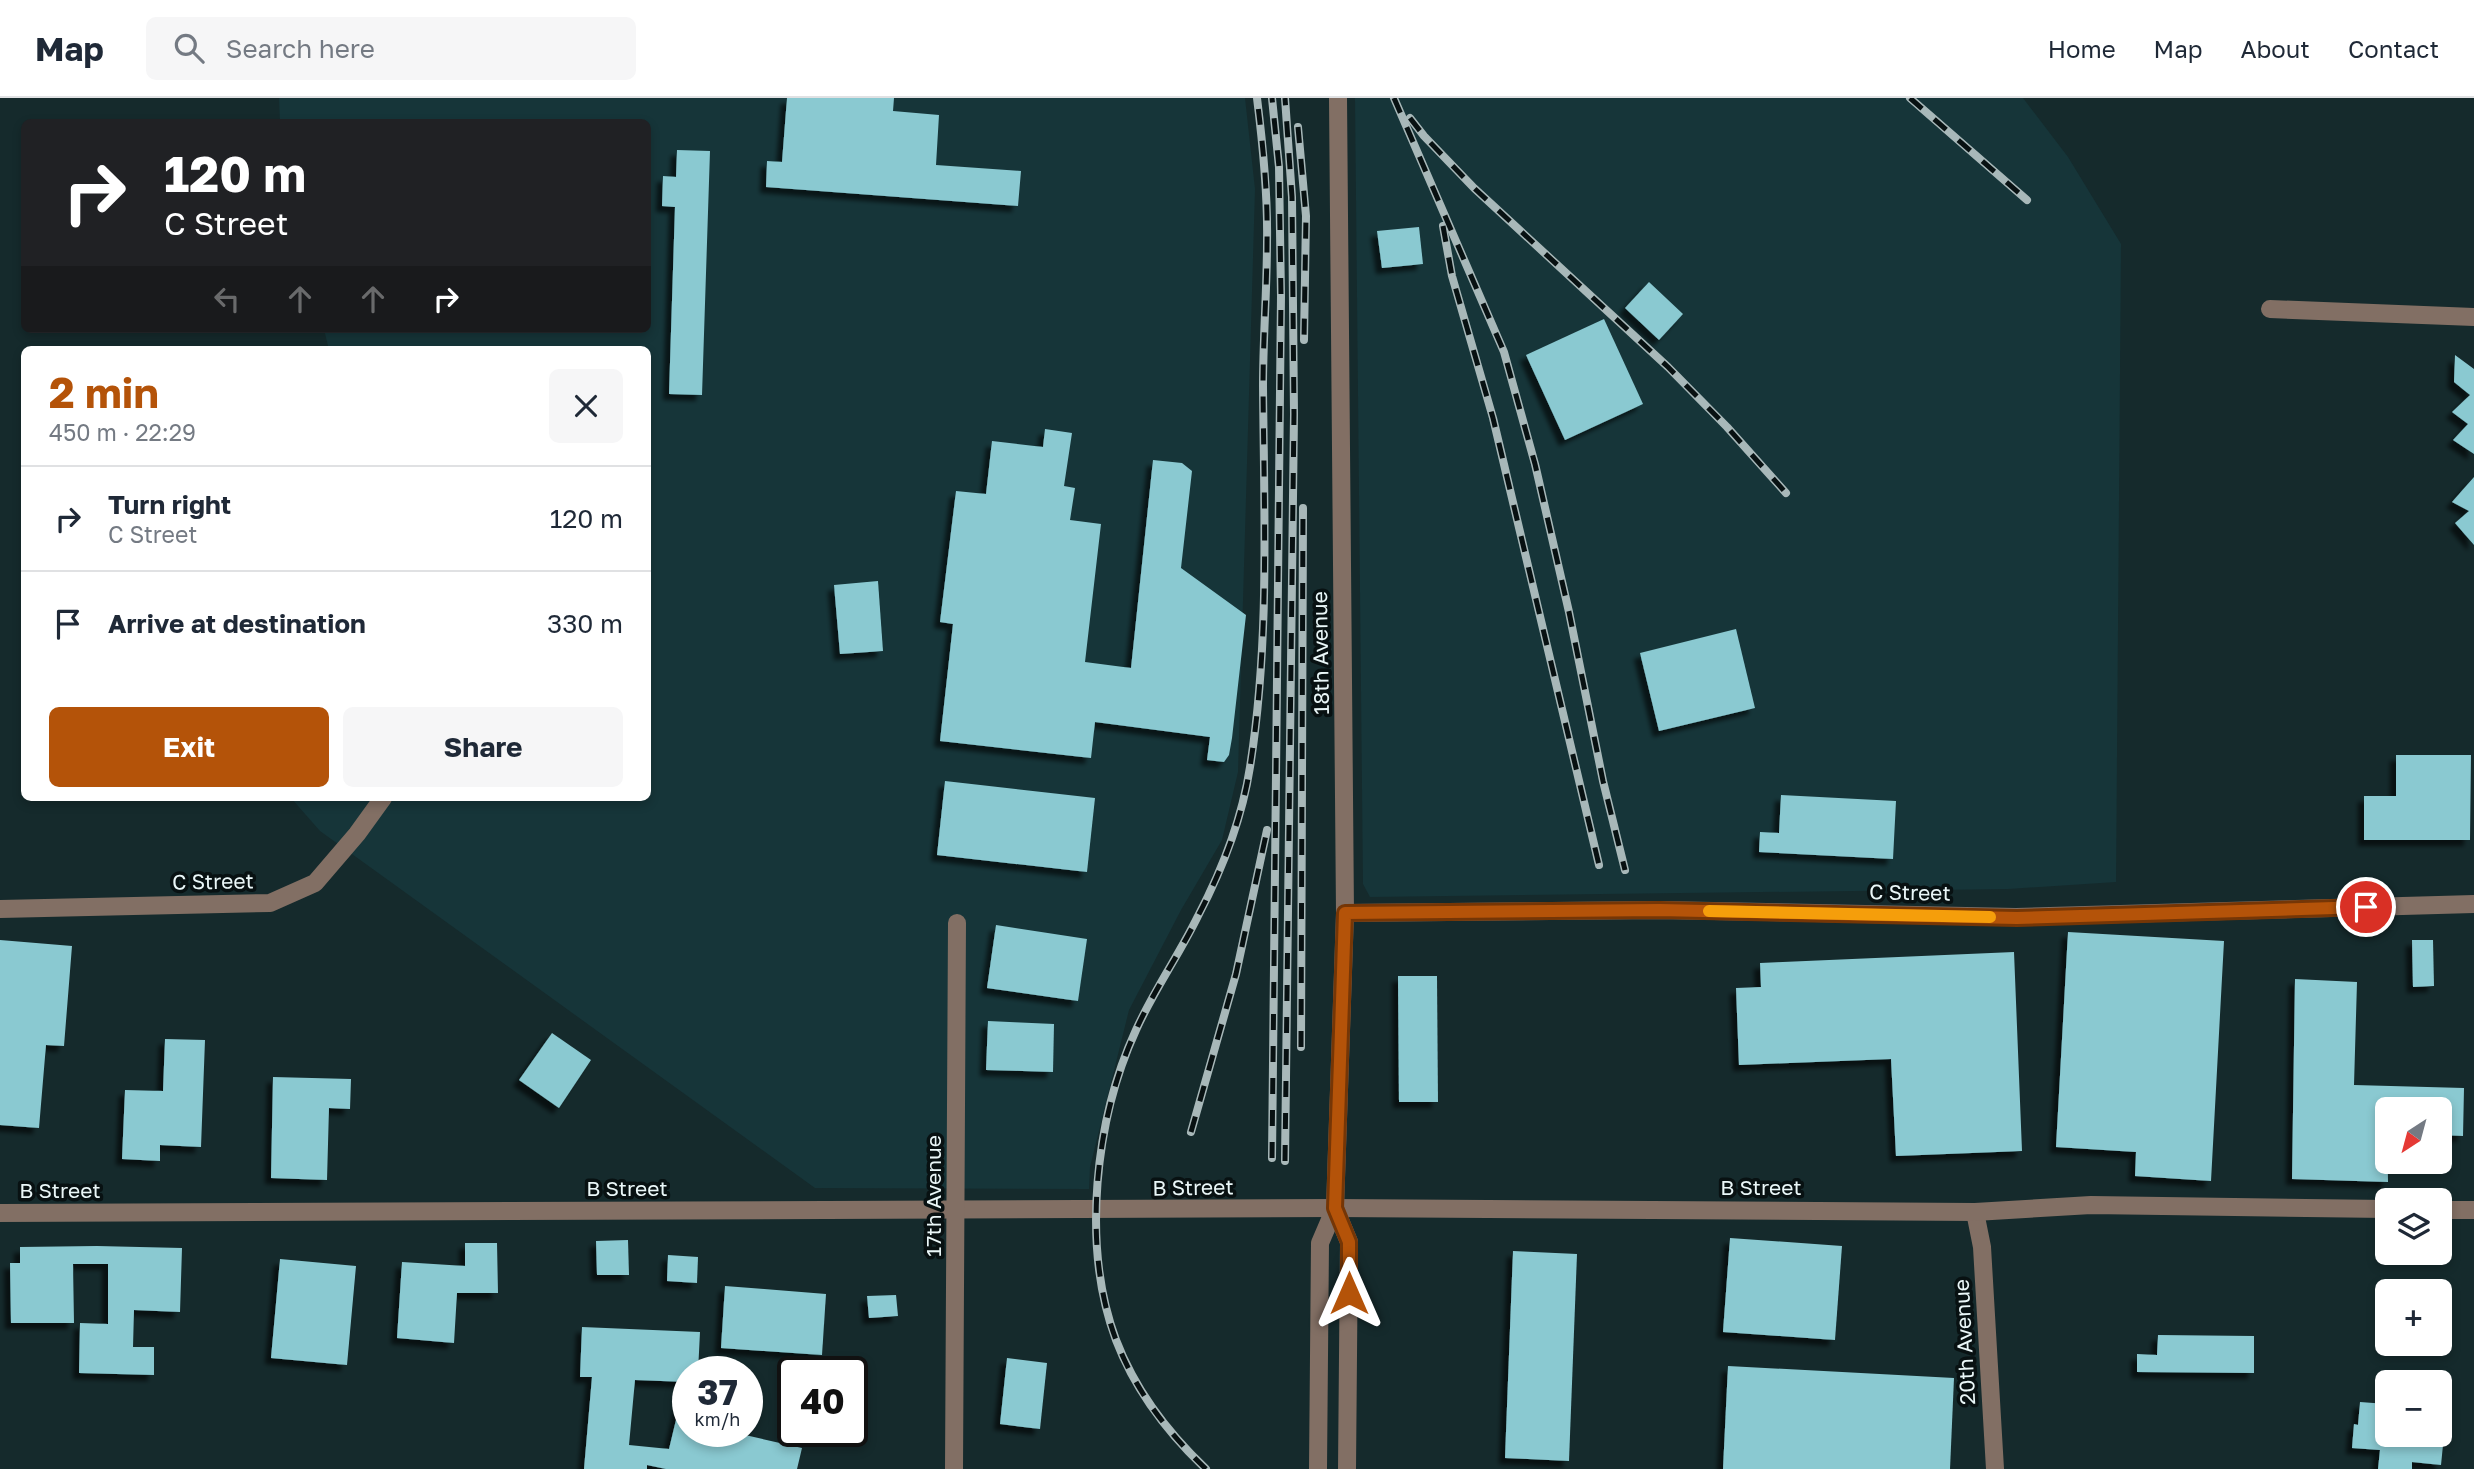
<!DOCTYPE html>
<html lang="en">
<head>
<meta charset="utf-8">
<style>
  :root { --surface:#fff; --page:#f6f6f7; --text:#1f2937; --muted:#747a83; --line:#e0e1e3; --accent:#b45309 }
  body { margin:0; font-family:"Golos Text",sans-serif; background:var(--page); color:var(--text); height:100vh; display:flex; flex-direction:column; font-size:26px; white-space:nowrap }
  * { box-sizing:border-box; margin:0 }
  p { font-size:23px; color:var(--muted) }
  .icon { flex:none; width:38px; height:38px; fill:none; stroke:currentColor; stroke-width:2; stroke-linecap:round; stroke-linejoin:round }
  .map { position:relative; flex:1; overflow:hidden }
  .drawer { position:absolute; left:21px; top:248px; width:630px; height:455px; display:flex; flex-direction:column; background:var(--surface); border-radius:10px; box-shadow:0 4px 10px #0003 }
  .drawer>* { flex:none }
  .banner { position:absolute; left:21px; top:21px; width:630px; height:214px; border-radius:10px; box-shadow:0 4px 10px #0003; background:#202124; color:#fff; overflow:hidden }
  .needle { width:46px; rotate:216deg }
  .tools { position:absolute; left:2375px; top:999px; display:grid; gap:14px }
  .tools a { display:grid; place-items:center; width:77px; height:77px; border-radius:10px; background:var(--surface); box-shadow:0 4px 10px #0003; font-size:35px }
  .speed { position:absolute; left:672px; top:1258px; display:flex; gap:14px; font-size:35px; font-weight:700; text-align:center }
  .speed>* { display:grid; place-content:center; width:91px; height:91px; border-radius:50%; background:var(--surface); box-shadow:0 4px 10px #0003; line-height:1 }
  .speed small { font-size:18px; font-weight:400 }
  .speed .limit { border:4px solid #111; border-radius:10px; background:#fff; color:#111 }
  .pin { position:absolute; display:grid; place-items:center; width:60px; height:60px; color:#fff; margin:-30px; border:4px solid #fff; border-radius:50%; box-shadow:0 2px 7px #0007 }
  .me { position:absolute; width:77px; margin:-38px; rotate:0deg; stroke-linejoin:round; filter:drop-shadow(0 0 5px #0008) }
  .turn { display:flex; align-items:center; gap:24px; height:147px; padding:0 28px; font-size:32px }
  .turn .icon { width:91px; height:91px; stroke-width:2.5 }
  .turn b { display:block; font-size:49px; line-height:60px }
  .lanes { display:flex; align-items:center; height:66px; padding:0 28px; background:#0003; justify-content:center; gap:35px; direction:ltr }
  .lanes .off { opacity:.35 }
  .round { display:grid; place-items:center; flex:none; width:74px; height:74px; border-radius:10px; background:var(--page) }
  .overview { display:flex; align-items:center; justify-content:space-between; height:119px; padding:0 28px }
  h1 { font-size:42px; font-weight:700; line-height:52px; color:var(--accent) }
  .action { display:flex; gap:14px; margin-top:auto; padding:14px 28px }
  .action a { flex:1; height:80px; border-radius:10px; background:var(--accent); color:#fff; font-size:28px; font-weight:700; line-height:80px; text-align:center }
  .action a+a { background:var(--page); color:var(--text) }
  ul { padding:0; list-style:none }
  li { display:flex; align-items:center; gap:21px; height:105px; padding:0 28px; border-top:2px solid var(--line) }
  li div { flex:1 }
  li b { display:block; font-size:26px }
  li em { font-style:normal }
  header { display:flex; align-items:center; gap:42px; box-sizing:border-box; height:98px; padding:0 35px; background:var(--surface); border-bottom:2px solid var(--line) }
  header strong { font-size:33px }
  nav { display:flex; gap:38px; margin-inline-start:auto; font-size:24px }
  .search { width:490px; height:63px; background:var(--page); display:flex; align-items:center; gap:18px; box-sizing:border-box; padding:0 24px; border-radius:10px; color:var(--muted); font-size:26px }
  .map>svg:first-child { display:block }
  .built { fill:#163539 }
  .building { fill:#8ac9d1; filter:url(#shadow) }
  .lines { fill:none; stroke-linecap:round; stroke-linejoin:round }
  .minor { stroke:#826f64; stroke-width:18 }
  .rail-casing { stroke:#a8b8b9; stroke-width:8 }
  .rail { stroke:#081112; stroke-width:5; stroke-dasharray:16; stroke-linecap:butt }
  .route-casing { stroke:#753606; stroke-width:18 }
  .route { stroke:#b45309; stroke-width:12 }
  .slow { stroke:#f59e0b; stroke-width:12 }
  .labels { text-anchor:middle; dominant-baseline:central; stroke-width:7; stroke-linejoin:round; paint-order:stroke }
  .street-label { font-size:21px; fill:#eaf7f8; stroke:#081112 }
</style>
</head>
<body>
<header>
<strong>Map</strong>
<div class="search"><svg class="icon" aria-label="search" viewBox="0 0 24 24"><circle cx="10" cy="10" r="6"/><path d="M15 15l6 6"/></svg>Search here</div>
<nav><a>Home</a><a>Map</a><a>About</a><a>Contact</a></nav>
</header>
<div class="map">
<svg width="2474" height="1371" viewBox="0 0 2474 1371">
  <defs>
    <filter id="shadow"><feDropShadow dx="-6" dy="6" stdDeviation="2" flood-color="#0009"/></filter>
  </defs>
  <rect width="100%" height="100%" fill="#152a2c"/>
  <!-- built -->
  <g class="built">
    <path d="M279 0H1245L1255 91 1238 674 1222 742 1181 812 1129 912 1090 1069 1089 1091 815 1090 320 733 291 700H648V252H329L324 231H648V24H280Z"/>
    <path d="M1355 0H2023L2068 59 2121 146 2116 784 2008 791 1370 799 1363 786Z"/>
  </g>
  <!-- building -->
  <g class="building">
    <path d="M787 0H894L893 13 939 17 936 67 1021 73 1018 108 766 89 767 63 782 64Z"/>
    <path d="M677 52 710 53 702 297 669 296 675 109 662 108 663 78 676 79Z"/>
    <path d="M1419 129 1423 166 1382 170 1377 133Z"/>
    <path d="M1649 184 1683 216 1659 242 1625 210Z"/>
    <path d="M1604 221 1643 306 1565 342 1526 257Z"/>
    <path d="M2455 257 2474 271V356L2453 342 2468 326 2452 314 2470 297 2454 284Z"/>
    <path d="M1045 331 1072 335 1064 388 1075 390 1070 422 1101 426 1085 564 1131 570 1153 362 1182 365 1192 373 1181 470 1246 517 1232 640 1229 657 1224 664 1207 662 1210 639 1095 624 1091 660 940 643 953 526 940 524 956 393 986 396 992 343 1043 349Z"/>
    <path d="M2474 379V447L2455 425 2469 413 2452 404Z"/>
    <path d="M878 483 883 553 840 556 834 487Z"/>
    <path d="M1736 531 1755 610 1659 633 1640 555Z"/>
    <path d="M2396 657H2471L2470 742H2364V698H2396Z"/>
    <path d="M945 683 1095 700 1087 774 937 757Z"/>
    <path d="M1781 697 1896 703 1893 761 1759 754 1760 734 1779 735Z"/>
    <path d="M996 827 1087 841 1078 903 987 890Z"/>
    <path d="M2068 834 2224 843 2211 1083 2135 1078 2136 1054 2056 1049Z"/>
    <path d="M0 842 72 848 64 948 46 947 39 1030 0 1027Z"/>
    <path d="M2412 842H2433L2434 888 2413 889Z"/>
    <path d="M2014 854 2022 1053 1896 1058 1891 961 1739 967 1736 890 1761 889 1760 865Z"/>
    <path d="M1398 878H1437L1438 1004H1399Z"/>
    <path d="M2295 881 2357 884 2354 987 2464 990 2463 1038 2440 1037V1012H2387L2388 1084 2292 1081Z"/>
    <path d="M988 923 1054 926 1053 974 986 972Z"/>
    <path d="M552 935 591 962 559 1010 519 982Z"/>
    <path d="M165 941 205 942 201 1049 160 1047V1063L122 1061 125 992 163 993Z"/>
    <path d="M273 979 351 981 350 1011 329 1010 327 1082 271 1080Z"/>
    <path d="M1730 1140 1842 1148 1835 1242 1723 1234Z"/>
    <path d="M628 1142 629 1177H597L596 1143Z"/>
    <path d="M465 1145H497L498 1195H457L454 1245 397 1240 402 1164 465 1168Z"/>
    <path d="M97 1148 182 1150 180 1214 134 1212 133 1249H154V1277L79 1275 80 1225 108 1226V1166H73L74 1225H11L10 1165H20V1149Z"/>
    <path d="M1513 1153 1577 1156 1569 1363 1505 1360Z"/>
    <path d="M668 1157 698 1159 697 1185 667 1183Z"/>
    <path d="M280 1161 356 1168 347 1267 271 1260Z"/>
    <path d="M725 1188 826 1196 822 1257 721 1250Z"/>
    <path d="M896 1197 898 1218 869 1220 867 1198Z"/>
    <path d="M582 1229 700 1234 698 1274H688V1284L635 1282 629 1347 669 1351 681 1301H688V1334H732L802 1350 797 1371H666L647 1367V1371H584L592 1279H580Z"/>
    <path d="M2158 1237 2254 1238V1275L2137 1274V1256L2157 1257Z"/>
    <path d="M1007 1260 1047 1265 1040 1331 1000 1326Z"/>
    <path d="M1728 1268 1954 1280 1950 1371H1723Z"/>
    <path d="M2360 1304 2387 1306V1337H2444L2441 1367 2412 1364V1371H2378L2380 1352 2352 1350 2354 1326 2358 1327Z"/>
  </g>
  <g class="lines">
    <!-- minor -->
    <g class="minor">
      <path d="M2270 211 2474 219"/>
      <path d="M0 811 270 805 315 785 357 736 383 700"/>
      <path d="M1345 815 1660 812 2016 819 2474 806"/>
      <path d="M1335 1110 1349 1144 1347 1371"/>
      <path d="M2440 1112H2474"/>
      <path d="M1975 1114 1982 1149 1995 1371"/>
      <path d="M0 1115 1335 1110 1975 1114 2091 1107 2387 1111"/>
      <path d="M954 1371 957 825"/>
      <path d="M1318 1371 1320 1145 1335 1110 1345 815 1338 0"/>
    </g>
    <defs>
      <g id="rail">
        <path d="M1394 0 1504 254 1535 366 1569 514 1603 683 1625 772"/>
        <path d="M1910 0 2027 102"/>
        <path d="M1410 20 1424 38 1474 90 1668 269 1727 329 1786 395"/>
        <path d="M1298 29 1306 118 1304 242"/>
        <path d="M1443 128 1452 178 1493 320 1599 767"/>
        <path d="M1301 949 1303 410"/>
        <path d="M1191 1034 1236 876 1267 732"/>
        <path d="M1272 1060 1281 198 1279 69 1272 0"/>
        <path d="M1285 1063 1294 316 1292 99 1285 0"/>
        <path d="M1206 1371C1167 1334 1135 1292 1116 1242 1081 1148 1095 1021 1136 932 1154 892 1179 857 1198 818 1222 772 1242 721 1250 669 1270 543 1264 415 1263 288 1263 240 1267 192 1267 144 1268 95 1263 48 1257 0"/>
      </g>
    </defs>
    <!-- rail casing -->
    <use href="#rail" class="rail-casing"/>
    <!-- rail -->
    <use href="#rail" class="rail"/>
  </g>
  <g class="lines">
    <defs>
      <path id="route" d="M1349 1195V1144L1335 1110 1345 815 1660 812 2017 820 2366 809"/>
    </defs>
    <!-- route casing -->
    <use href="#route" class="route-casing"/>
    <!-- route -->
    <use href="#route" class="route"/>
    <!-- slow -->
    <path class="slow" d="M1709 813 1990 819"/>
  </g>
  <g class="labels">
    <!-- street labels -->
    <g class="street-label">
      <text transform="translate(1320 555) rotate(-91)">18th Avenue</text>
      <text transform="translate(213 783) rotate(-1)">C Street</text>
      <text transform="translate(1910 794) rotate(1)">C Street</text>
      <text transform="translate(1193 1089) rotate(-1)">B Street</text>
      <text x="1761" y="1089">B Street</text>
      <text x="627" y="1090">B Street</text>
      <text x="60" y="1092">B Street</text>
      <text transform="translate(933 1098) rotate(-90)">17th Avenue</text>
      <text transform="translate(1964 1244) rotate(-93)">20th Avenue</text>
    </g>
  </g>
</svg>
<div class="tools">
<a><svg class="needle" viewBox="-14 -14 28 28"><path d="M0-13l5 13h-10z" fill="#e53935"/><path d="M0 13l5-13h-10z" fill="#747a83"/></svg></a>
<a><svg class="icon" aria-label="layers" viewBox="0 0 24 24"><path d="M12 4l9 5-9 5-9-5zM3 14l9 5 9-5"/></svg></a>
<a>+</a>
<a>−</a>
</div>
<div class="speed"><div>37<small>km/h</small></div><div class="limit">40</div></div>
<div class="pin" style="left:2366px;top:809px;background:#d93025"><svg class="icon" aria-label="arrive" viewBox="0 0 24 24"><path d="M6 21V4h12l-3 4 3 4H6"/></svg></div>
<svg class="me" style="left:1349px;top:1195px" viewBox="-20 -20 40 40"><path d="M0-17L14 15 0 8-14 15z" fill="#b45309" stroke="#fff" stroke-width="4"/></svg>
<div class="banner">
<div class="turn"><svg class="icon" aria-label="right" viewBox="0 0 24 24"><path d="M7 20v-9h11M14 6l5 5-5 5"/></svg><div><b>120 m</b>C Street</div></div>
<div class="lanes"><svg class="icon off" aria-label="left" viewBox="0 0 24 24"><path d="M17 20v-9H6M10 6l-5 5 5 5"/></svg><svg class="icon off" aria-label="ahead" viewBox="0 0 24 24"><path d="M12 20V5M6 11l6-6 6 6"/></svg><svg class="icon off" aria-label="ahead" viewBox="0 0 24 24"><path d="M12 20V5M6 11l6-6 6 6"/></svg><svg class="icon" aria-label="right" viewBox="0 0 24 24"><path d="M7 20v-9h11M14 6l5 5-5 5"/></svg></div>
</div>
<section class="drawer">
<div class="overview"><div><h1>2 min</h1><p>450 m · 22:29</p></div><a class="round"><svg class="icon" aria-label="close" viewBox="0 0 24 24"><path d="M6 6l12 12M18 6L6 18"/></svg></a></div>
<ul>
<li><svg class="icon" aria-label="right" viewBox="0 0 24 24"><path d="M7 20v-9h11M14 6l5 5-5 5"/></svg><div><b>Turn right</b><p>C Street</p></div><em>120 m</em></li>
<li><svg class="icon" aria-label="arrive" viewBox="0 0 24 24"><path d="M6 21V4h12l-3 4 3 4H6"/></svg><div><b>Arrive at destination</b></div><em>330 m</em></li>
</ul>
<div class="action"><a>Exit</a><a>Share</a></div>
</section>
</div>
</body>
</html>
